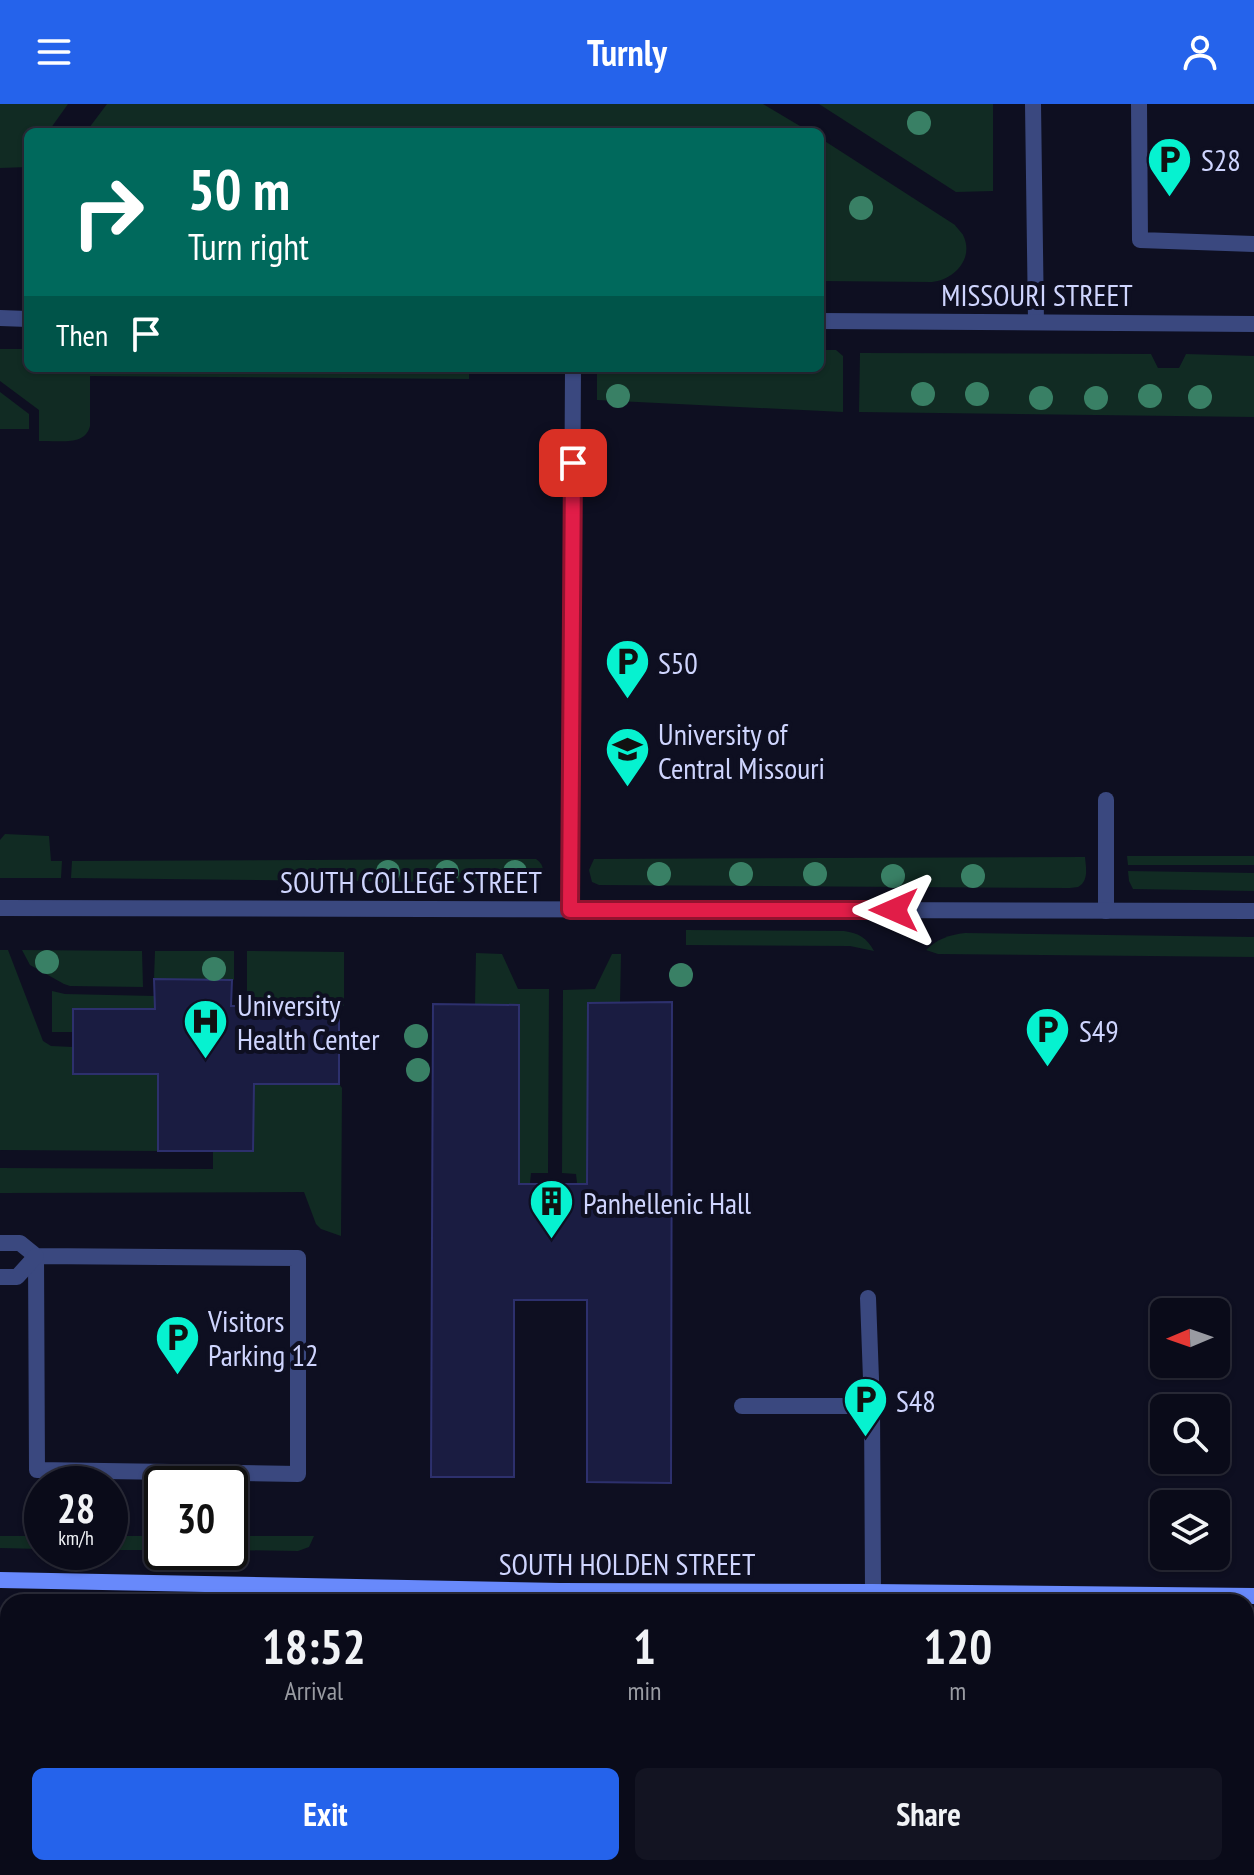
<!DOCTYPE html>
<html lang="en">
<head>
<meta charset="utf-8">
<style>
  :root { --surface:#0a0b19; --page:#131422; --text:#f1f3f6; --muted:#999ba2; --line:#2a2b38; --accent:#2563eb }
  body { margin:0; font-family:"PT Sans Narrow",sans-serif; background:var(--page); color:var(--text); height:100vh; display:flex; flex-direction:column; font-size:30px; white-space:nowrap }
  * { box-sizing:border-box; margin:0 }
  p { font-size:26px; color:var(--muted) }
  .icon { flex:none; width:44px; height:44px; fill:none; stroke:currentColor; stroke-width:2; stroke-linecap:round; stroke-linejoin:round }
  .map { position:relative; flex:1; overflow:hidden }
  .details { position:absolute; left:0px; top:1490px; width:1254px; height:282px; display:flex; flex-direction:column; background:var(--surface); border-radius:24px 24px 0 0; box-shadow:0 2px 6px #0004,0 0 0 2px var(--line) }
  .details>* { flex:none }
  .top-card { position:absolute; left:24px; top:24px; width:800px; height:244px; border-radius:12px; box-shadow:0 2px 6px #0004,0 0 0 2px var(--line); background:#00695c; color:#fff; overflow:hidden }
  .needle { width:52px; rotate:268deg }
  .tools { position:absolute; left:1150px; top:1194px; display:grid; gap:16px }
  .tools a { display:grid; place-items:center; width:80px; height:80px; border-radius:12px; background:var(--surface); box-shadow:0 2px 6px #0004,0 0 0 2px var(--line); font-size:40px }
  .speed { position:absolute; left:24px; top:1362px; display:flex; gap:16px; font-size:40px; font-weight:700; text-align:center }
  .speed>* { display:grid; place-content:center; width:104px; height:104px; border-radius:50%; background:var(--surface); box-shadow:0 2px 6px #0004,0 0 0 2px var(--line); line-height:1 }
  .speed small { font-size:20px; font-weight:400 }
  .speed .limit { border:4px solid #111; border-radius:12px; background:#fff; color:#111 }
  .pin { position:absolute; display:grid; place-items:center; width:68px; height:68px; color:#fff; margin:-34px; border-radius:16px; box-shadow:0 4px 12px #0006 }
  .me { position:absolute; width:88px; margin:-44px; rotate:270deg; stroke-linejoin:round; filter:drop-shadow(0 0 6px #0008) }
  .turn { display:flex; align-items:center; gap:28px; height:168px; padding:0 32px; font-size:36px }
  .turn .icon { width:104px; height:104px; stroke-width:2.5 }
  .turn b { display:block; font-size:56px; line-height:68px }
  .then { display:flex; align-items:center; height:76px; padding:0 32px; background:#0003; gap:16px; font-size:30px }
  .eta { display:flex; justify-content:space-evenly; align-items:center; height:136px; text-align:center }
  .eta b { font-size:48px; font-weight:700; line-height:56px }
  .action { display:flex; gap:16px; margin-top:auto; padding:16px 32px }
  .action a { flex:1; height:92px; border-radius:12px; background:var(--accent); color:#fff; font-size:32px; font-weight:700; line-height:92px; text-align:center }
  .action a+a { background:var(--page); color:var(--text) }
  header { display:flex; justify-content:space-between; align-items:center; height:104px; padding:0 32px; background:var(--accent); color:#fff; font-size:36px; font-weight:700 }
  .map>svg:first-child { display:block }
  .green { fill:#112b23 }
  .building { fill:#1a1c41; stroke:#2d306d; stroke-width:2 }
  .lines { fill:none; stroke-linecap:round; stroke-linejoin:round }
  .service { stroke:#3a487f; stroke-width:16 }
  .minor { stroke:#3a487f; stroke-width:16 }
  .secondary { stroke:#6889fb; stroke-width:16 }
  .tree { fill:#398065 }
  .route-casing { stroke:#92132f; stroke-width:20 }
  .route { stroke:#e11d48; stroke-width:14 }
  .labels { text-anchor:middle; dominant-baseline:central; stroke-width:8; stroke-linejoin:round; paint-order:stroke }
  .poi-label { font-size:30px; fill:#cfd5fe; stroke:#0e0f21; text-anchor:start }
  .street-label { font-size:30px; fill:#cfd5fe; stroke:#0e0f21 }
</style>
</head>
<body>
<header><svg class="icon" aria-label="menu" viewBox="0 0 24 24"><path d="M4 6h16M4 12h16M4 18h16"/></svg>Turnly<svg class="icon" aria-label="person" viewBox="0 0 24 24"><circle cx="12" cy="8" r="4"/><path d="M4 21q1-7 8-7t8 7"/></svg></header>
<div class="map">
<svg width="1254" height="1771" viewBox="0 0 1254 1771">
  <rect width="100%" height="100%" fill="#0e0f21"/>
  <!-- green -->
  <g class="green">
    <path d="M0 0H68L48 28H28V63L0 64Z"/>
    <path d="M107 0H763L810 28H86Z"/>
    <path d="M819 0H993V87L956 88Z"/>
    <path d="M820 34 955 121C955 122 963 130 963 131 975 155 953 176 932 178L820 177Z"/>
    <path d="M0 245H28V264H469V275L90 272V322C85 343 57 336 39 337V306L0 277Z"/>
    <path d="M820 246H836L843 252V308L597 296V264H820Z"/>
    <path d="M860 249 1151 250 1158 264H1179L1186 250 1254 252V313L859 308Z"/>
    <path d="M0 288 29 310V325H0Z"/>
    <path d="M5 730 49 732 51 757H62L61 774H0V736Z"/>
    <path d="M1127 752H1254V761H1128Z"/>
    <path d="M1085 753C1086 764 1089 777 1078 783L1070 784 599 781 592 778 589 766 594 755Z"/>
    <path d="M536 755C550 765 540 777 527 779L71 774 72 757Z"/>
    <path d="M1128 767 1254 769V787L1133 785 1129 777Z"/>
    <path d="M686 826 844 827C859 829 867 834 874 847L850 842 686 841Z"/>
    <path d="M965 829 1254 833V853L938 850 926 846C937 835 949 831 965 829Z"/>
    <path d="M0 846H8L43 937 51 942 73 943V970H158V1047L0 1046Z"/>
    <path d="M22 846 142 847 143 883 70 882 64 880 30 861Z"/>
    <path d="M155 847H234V876L154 875Z"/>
    <path d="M247 847 344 848V902H247Z"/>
    <path d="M476 849 502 850 518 885H549L548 1069H531L530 1079H519V901H475Z"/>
    <path d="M612 850H621L620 899H588L587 1079H577L576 1070 562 1069 563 886 595 885Z"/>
    <path d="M52 887 65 890 155 892V905H74L73 928H52Z"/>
    <path d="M254 980H339L342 984 341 1132 321 1125 316 1120 304 1088 0 1089V1064L213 1065V1047H253Z"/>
    <path d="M0 1432H42V1445L0 1444Z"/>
    <rect x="110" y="1432" width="52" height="14"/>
    <path d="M230 1432H314L309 1443 298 1447 230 1446Z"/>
    <path d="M0 1621 8 1629V1764H23V1771H0Z"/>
    <rect x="444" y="1764" width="64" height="7"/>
  </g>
  <!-- building -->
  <g class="building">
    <path d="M154 875 232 876 231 902H339V980H254L253 1047H158V970H73V905H155Z"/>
    <path d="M672 898 671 1379 587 1378V1196H514V1373H431L433 900 519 901V1080H587L588 899Z"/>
  </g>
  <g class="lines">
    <!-- service -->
    <g class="service">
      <path d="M1139 0 1140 136 1254 140"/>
      <path d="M570 806 573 264"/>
      <path d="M1106 807V696"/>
      <path d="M0 1139H20L36 1152 298 1154V1370L37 1366 36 1152"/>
      <path d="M0 1173H17L36 1152"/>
      <path d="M868 1194 872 1302 873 1488"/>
      <path d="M742 1302H872"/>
      <path d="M1025 1764 1026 1771"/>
    </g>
    <!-- minor -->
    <g class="minor">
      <path d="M1033 0 1036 218"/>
      <path d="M0 214 28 215"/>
      <path d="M820 217 1254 220"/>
      <path d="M0 804 1254 807"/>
      <path d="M562 1764V1771"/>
    </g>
    <!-- secondary -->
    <path class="secondary" d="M0 1476 560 1487 873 1488 1254 1492"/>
  </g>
  <!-- trees -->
  <g class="tree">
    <circle cx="919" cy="19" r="12"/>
    <circle cx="861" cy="104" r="12"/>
    <circle cx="923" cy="290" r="12"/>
    <circle cx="977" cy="290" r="12"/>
    <circle cx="618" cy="292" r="12"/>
    <circle cx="1150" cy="292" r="12"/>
    <circle cx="1200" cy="293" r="12"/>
    <circle cx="1041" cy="294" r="12"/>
    <circle cx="1096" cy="294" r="12"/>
    <circle cx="388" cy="768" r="12"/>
    <circle cx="447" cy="768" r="12"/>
    <circle cx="515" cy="768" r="12"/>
    <circle cx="659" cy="770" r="12"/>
    <circle cx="741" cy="770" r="12"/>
    <circle cx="815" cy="770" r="12"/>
    <circle cx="893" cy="772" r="12"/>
    <circle cx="973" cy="772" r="12"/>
    <circle cx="47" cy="858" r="12"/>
    <circle cx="214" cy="865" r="12"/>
    <circle cx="681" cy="871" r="12"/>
    <circle cx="416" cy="932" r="12"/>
    <circle cx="418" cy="966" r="12"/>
  </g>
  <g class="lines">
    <defs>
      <path id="route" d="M573 359 570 806H894"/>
    </defs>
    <!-- route casing -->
    <use href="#route" class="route-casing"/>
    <!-- route -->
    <use href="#route" class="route"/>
  </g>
  <!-- icons -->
  <defs>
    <symbol id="parking-pin" viewBox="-11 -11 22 30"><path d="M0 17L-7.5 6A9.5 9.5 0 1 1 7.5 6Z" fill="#06f2d0" stroke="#0e0f21"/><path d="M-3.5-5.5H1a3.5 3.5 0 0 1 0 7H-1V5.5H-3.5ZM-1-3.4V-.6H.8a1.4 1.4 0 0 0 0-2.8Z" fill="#111"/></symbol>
    <symbol id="university-pin" viewBox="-11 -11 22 30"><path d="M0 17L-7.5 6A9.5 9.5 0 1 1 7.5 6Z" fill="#06f2d0" stroke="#0e0f21"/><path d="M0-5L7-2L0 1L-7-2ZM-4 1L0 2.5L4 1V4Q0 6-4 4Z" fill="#111"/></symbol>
    <symbol id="hospital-pin" viewBox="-11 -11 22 30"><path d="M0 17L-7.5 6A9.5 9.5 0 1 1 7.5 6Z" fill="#06f2d0" stroke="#0e0f21"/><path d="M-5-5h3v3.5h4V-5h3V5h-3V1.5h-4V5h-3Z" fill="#111"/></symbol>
    <symbol id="building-pin" viewBox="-11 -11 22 30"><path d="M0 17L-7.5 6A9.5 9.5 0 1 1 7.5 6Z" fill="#06f2d0" stroke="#0e0f21"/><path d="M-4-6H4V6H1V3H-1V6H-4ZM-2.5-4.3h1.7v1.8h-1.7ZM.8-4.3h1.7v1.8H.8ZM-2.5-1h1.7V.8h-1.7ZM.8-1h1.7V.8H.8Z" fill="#111"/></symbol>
  </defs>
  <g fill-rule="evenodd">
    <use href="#parking-pin" x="1144" y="30" width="51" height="69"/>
    <use href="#parking-pin" x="602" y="532" width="51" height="69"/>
    <use href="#university-pin" x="602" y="620" width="51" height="69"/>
    <use href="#hospital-pin" x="180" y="892" width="51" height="69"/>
    <use href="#parking-pin" x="1022" y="900" width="51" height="69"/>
    <use href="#building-pin" x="526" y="1072" width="51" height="69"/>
    <use href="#parking-pin" x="152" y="1208" width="51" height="69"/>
    <use href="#parking-pin" x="840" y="1270" width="51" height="69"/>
  </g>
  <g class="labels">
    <!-- poi labels -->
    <g class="poi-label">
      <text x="1201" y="55">S28</text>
      <text x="658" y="558">S50</text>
      <text x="658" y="629">University of<tspan x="658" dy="34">Central Missouri</tspan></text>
      <text x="237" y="900">University<tspan x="237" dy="34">Health Center</tspan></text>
      <text x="1079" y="926">S49</text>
      <text x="583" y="1098">Panhellenic Hall</text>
      <text x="208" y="1216">Visitors<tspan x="208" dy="34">Parking 12</tspan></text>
      <text x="896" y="1296">S48</text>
    </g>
    <!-- street labels -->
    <g class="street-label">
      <text x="1037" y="190">MISSOURI STREET</text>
      <text x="411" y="777">SOUTH COLLEGE STREET</text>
      <text x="627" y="1459">SOUTH HOLDEN STREET</text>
    </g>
  </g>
</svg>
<div class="tools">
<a><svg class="needle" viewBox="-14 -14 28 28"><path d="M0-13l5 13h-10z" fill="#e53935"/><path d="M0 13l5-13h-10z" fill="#999ba2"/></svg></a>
<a><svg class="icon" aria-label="search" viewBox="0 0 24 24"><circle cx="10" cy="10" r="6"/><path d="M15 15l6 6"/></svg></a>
<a><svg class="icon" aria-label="layers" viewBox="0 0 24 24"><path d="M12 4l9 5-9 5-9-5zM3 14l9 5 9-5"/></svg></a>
</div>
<div class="speed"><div>28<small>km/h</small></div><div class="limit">30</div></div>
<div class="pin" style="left:573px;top:359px;background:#d93025"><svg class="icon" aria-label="arrive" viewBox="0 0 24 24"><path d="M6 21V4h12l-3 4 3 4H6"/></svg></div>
<svg class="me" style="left:894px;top:806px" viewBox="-20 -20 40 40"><path d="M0-17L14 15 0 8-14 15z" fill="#e11d48" stroke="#fff" stroke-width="4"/></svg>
<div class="top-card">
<div class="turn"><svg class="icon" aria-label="right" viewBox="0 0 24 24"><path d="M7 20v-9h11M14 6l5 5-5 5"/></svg><div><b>50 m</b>Turn right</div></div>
<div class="then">Then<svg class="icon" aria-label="arrive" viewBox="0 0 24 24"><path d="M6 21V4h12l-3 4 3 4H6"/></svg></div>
</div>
<section class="details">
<div class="eta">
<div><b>18:52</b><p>Arrival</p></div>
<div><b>1</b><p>min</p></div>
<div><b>120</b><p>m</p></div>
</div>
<div class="action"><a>Exit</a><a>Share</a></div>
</section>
</div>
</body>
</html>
